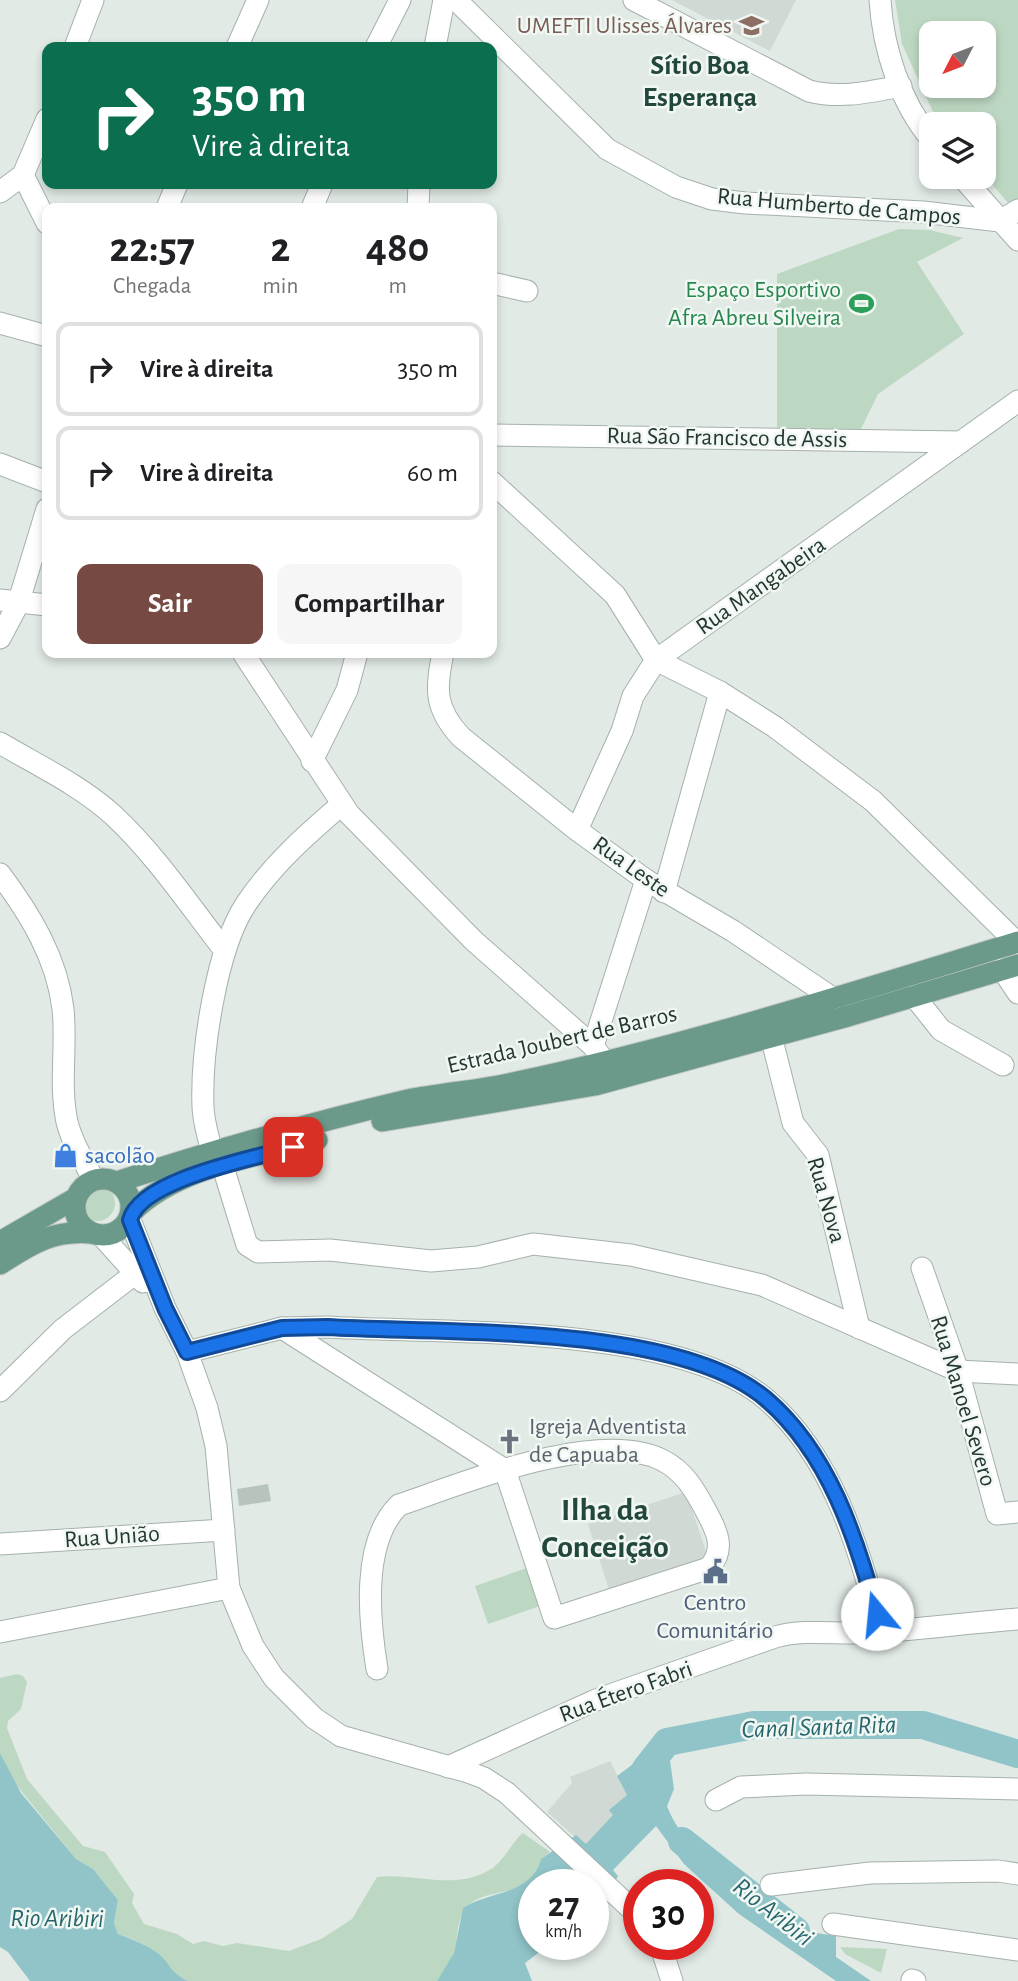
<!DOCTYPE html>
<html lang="pt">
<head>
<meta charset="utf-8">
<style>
  :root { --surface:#fff; --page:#f6f6f6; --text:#202124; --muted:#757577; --line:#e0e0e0; --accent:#764a43 }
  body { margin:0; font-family:"Alegreya Sans",sans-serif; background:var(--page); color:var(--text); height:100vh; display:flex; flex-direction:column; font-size:26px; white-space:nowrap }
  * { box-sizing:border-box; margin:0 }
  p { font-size:23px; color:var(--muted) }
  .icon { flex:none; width:38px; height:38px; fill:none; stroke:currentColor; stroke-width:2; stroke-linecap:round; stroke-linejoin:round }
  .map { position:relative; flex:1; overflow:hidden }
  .sheet { position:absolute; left:42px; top:203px; width:455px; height:455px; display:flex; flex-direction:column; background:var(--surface); border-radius:14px; box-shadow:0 4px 10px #0003 }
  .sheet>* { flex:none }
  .banner { position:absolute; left:42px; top:42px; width:455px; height:147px; border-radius:14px; box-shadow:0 4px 10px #0003; background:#0b6e4f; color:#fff; overflow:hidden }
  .needle { width:46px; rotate:228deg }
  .controls { position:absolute; left:919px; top:21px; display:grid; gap:14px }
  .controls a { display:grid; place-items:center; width:77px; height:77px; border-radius:14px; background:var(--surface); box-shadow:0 4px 10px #0003; font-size:35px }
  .speed { position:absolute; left:518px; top:1869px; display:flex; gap:14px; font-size:35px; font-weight:700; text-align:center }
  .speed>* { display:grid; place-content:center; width:91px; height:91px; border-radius:50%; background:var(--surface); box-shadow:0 4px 10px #0003; line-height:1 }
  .speed small { font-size:18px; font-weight:400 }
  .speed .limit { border:10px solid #d22; background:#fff; color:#111 }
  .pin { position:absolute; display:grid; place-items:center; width:60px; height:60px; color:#fff; margin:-30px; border-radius:14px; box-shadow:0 4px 10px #0006 }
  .me { position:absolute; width:77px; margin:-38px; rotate:343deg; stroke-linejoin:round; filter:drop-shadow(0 0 5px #0008) }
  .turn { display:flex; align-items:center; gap:24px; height:147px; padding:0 35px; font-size:32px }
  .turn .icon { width:91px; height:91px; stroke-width:2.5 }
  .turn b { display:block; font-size:49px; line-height:60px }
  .eta { display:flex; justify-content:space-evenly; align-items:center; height:119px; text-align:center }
  .eta b { font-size:42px; font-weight:600; line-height:49px }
  .cta { display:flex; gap:14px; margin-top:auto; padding:14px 35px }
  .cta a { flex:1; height:80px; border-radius:14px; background:var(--accent); color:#fff; font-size:28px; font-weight:600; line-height:80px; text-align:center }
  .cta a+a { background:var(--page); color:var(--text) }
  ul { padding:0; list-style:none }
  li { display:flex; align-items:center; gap:21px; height:94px; margin:0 14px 10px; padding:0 21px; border:4px solid var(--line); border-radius:14px }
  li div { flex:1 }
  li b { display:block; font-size:26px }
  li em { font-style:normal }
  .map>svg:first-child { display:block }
  .built { fill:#d0d9d4 }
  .green { fill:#bdd8c2; fill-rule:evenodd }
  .water { fill:#90c4c8 }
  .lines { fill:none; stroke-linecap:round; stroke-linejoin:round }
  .river { stroke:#90c4c8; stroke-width:28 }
  .building { fill:#b7c4be }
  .minor-casing { stroke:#a5b1ab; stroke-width:23 }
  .major-casing { stroke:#c2c7c5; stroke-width:23 }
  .minor { stroke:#fff; stroke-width:21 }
  .major { stroke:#6b9a8a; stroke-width:21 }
  .route-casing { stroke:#114b97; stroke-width:18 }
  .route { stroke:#1a73e8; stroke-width:12 }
  .labels { text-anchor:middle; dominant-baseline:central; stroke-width:5; stroke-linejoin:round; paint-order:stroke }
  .education-label { font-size:24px; fill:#785e54; stroke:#f1f7f3; text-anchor:end }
  .street-label { font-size:24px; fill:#243831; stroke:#f1f7f3 }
  .leisure-label { font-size:24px; fill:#27864d; stroke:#f1f7f3; text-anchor:end }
  .shop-label { font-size:24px; fill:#366cbe; stroke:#f1f7f3; text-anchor:start }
  .worship-label { font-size:24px; fill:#5b616d; stroke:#f1f7f3; text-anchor:start }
  .service-label { font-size:24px; fill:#4e5e75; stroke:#f1f7f3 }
  .water-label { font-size:26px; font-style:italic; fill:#26666c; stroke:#f1f7f3 }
  .quarter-label { font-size:28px; font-weight:bold; fill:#22473b; stroke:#f1f7f3 }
  .district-label { font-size:32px; font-weight:bold; fill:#22473b; stroke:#f1f7f3 }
</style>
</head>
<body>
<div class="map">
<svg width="1018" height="1981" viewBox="0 0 1018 1981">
  <rect width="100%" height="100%" fill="#e1eae5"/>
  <!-- built -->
  <g class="built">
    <path d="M672 0H796L770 51Z"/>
    <path d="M686 1492 710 1563 611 1596 588 1524Z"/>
    <path d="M610 1761 627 1795 610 1809 614 1814 613 1871 547 1812 572 1783 570 1777Z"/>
  </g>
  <!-- green -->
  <g class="green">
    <path d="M895 0H1018V199L1009 204 984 175V124H941L935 116 902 44ZM931 33H984V86H931Z"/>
    <path d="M899 229 930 230 963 238 917 262 964 334 878 394 859 433 777 431V274Z"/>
    <circle cx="97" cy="1203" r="18"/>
    <path d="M527 1568 540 1606 488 1624 475 1586Z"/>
    <path d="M17 1674 23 1676 27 1682 21 1709 8 1721 7 1728 27 1779 83 1846 105 1852 134 1894 132 1903 144 1924 177 1934 193 1944 204 1941 223 1946 237 1943 289 1951 321 1939 352 1919 377 1877C414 1872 455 1892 491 1869 503 1862 515 1838 523 1833L550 1852 541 1859C531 1900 493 1886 471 1903 455 1916 459 1935 454 1953 452 1962 442 1973 437 1981H188C168 1971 172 1965 159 1954 147 1945 132 1938 118 1934L114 1923 118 1900 93 1869 76 1859 10 1777 0 1753V1678Z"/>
    <path d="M840 1947 887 1949 881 1973 845 1954Z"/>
  </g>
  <!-- water -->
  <g class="water">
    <path d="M667 1739 674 1789 667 1806C679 1839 711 1864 735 1890L750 1886 760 1904 803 1931 836 1936V1957L871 1981H836L739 1914 684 1864 656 1826 613 1870 618 1876 604 1898 593 1900V1885H534V1944H550L525 1963 532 1981H437L454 1953 463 1908C489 1891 532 1895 541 1859L576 1835 586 1844 613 1815 609 1810 627 1795 617 1776Z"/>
    <path d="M0 1753 21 1793 76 1859 93 1869 118 1900 114 1923 118 1934C132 1939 147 1945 159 1954 172 1965 168 1971 188 1981H30L8 1952 0 1947Z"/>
  </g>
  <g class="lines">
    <!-- river -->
    <g class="river">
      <path d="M645 1770 667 1742 754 1725H923L1018 1754"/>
      <path d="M682 1841 796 1931"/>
    </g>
  </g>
  <!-- building -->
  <path class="building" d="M268 1484 271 1501 239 1506 237 1489Z"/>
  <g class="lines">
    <defs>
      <g id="minor">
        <path d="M456 0 607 149 676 187 712 199 745 203 923 212 1000 221"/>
        <path d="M634 0 809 91C841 99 869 92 901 86"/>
        <path d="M880 0C883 48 900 102 931 139"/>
        <path d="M75 47 93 0"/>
        <path d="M237 47 258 0"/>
        <path d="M376 47 400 0"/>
        <path d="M435 47 444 0"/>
        <path d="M23 175 47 223"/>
        <path d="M962 177 1018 240"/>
        <path d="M0 192 23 175 47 119"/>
        <path d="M167 208 177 184"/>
        <path d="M312 208 322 184"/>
        <path d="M418 208 419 184"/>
        <path d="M1000 221 1018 210"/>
        <path d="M492 283 527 291"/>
        <path d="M0 323 47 336"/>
        <path d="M492 435 961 442"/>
        <path d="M0 464 47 482"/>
        <path d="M492 482 615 595 656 660 720 692 775 727 873 801 1017 943"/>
        <path d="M0 600 47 605"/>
        <path d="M0 638 18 604 47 509"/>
        <path d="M243 653 349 814 474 941 593 1046 604 1061"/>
        <path d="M443 653C435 690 435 709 461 737L577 830 646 880 733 931 834 999"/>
        <path d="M0 743C37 765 80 785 113 815 156 855 189 905 225 951"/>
        <path d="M312 761 347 690 357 653"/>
        <path d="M577 830 622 731 633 696 656 660 1018 401"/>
        <path d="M0 874C30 914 57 958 63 1009 67 1046 59 1084 67 1122 72 1142 84 1162 94 1180"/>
        <path d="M664 892 720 692"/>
        <path d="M1002 969 1018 993"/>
        <path d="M914 996 941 1030 1003 1065"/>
        <path d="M771 1036 793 1123 818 1155 859 1328"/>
        <path d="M593 1046 646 880"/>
        <path d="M212 1153C209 1138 203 1121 203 1106 201 1053 216 949 246 904 272 865 306 835 341 805"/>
        <path d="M223 1167 247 1245 258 1252 330 1250 431 1261 478 1257 533 1244 631 1255 762 1285 958 1371 1018 1374"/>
        <path d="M130 1220 165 1308 187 1352 207 1408 216 1446 229 1588 253 1646 274 1678 314 1718 341 1736 468 1772 484 1778 507 1793 639 1916"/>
        <path d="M102 1236 143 1282"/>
        <path d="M922 1268 958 1371 997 1514 1018 1512"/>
        <path d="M282 1328 505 1470 554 1618 709 1568C726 1549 717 1531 706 1511 695 1490 684 1471 662 1460 598 1428 464 1483 399 1505 361 1542 369 1620 377 1669"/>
        <path d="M187 1352 282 1328 327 1327C443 1334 678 1323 767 1400 834 1458 858 1548 881 1630"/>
        <path d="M0 1391 63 1329 136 1273"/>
        <path d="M0 1544 224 1530"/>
        <path d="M0 1632 229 1588"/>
        <path d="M448 1767 596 1700 775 1637C805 1629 832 1634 861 1633 913 1630 966 1623 1018 1619"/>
        <path d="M716 1800 741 1787 806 1784 1018 1789"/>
        <path d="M771 1885 870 1873 998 1871 1018 1874"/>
        <path d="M833 1924 1018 1950"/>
        <path d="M660 1944 672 1981"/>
        <path d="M912 1980 915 1981"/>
      </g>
      <g id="major">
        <path d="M382 1121 595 1085 848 1016 1018 965"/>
        <circle cx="103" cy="1207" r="28"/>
        <path d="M117 1182C212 1151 310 1123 408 1100 442 1093 478 1091 513 1083 683 1047 851 993 1018 942"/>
        <path d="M132 1212C178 1166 257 1157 317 1140"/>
        <path d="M0 1242 76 1198"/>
        <path d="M0 1264C31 1244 52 1230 91 1233"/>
      </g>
    </defs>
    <!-- minor casing -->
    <use href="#minor" class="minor-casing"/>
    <!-- major casing -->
    <use href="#major" class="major-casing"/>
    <!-- minor -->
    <use href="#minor" class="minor"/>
    <!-- major -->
    <use href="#major" class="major"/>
  </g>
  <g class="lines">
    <defs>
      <path id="route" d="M293 1147C256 1158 141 1179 130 1220L165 1308 187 1352 282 1328 327 1327C444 1334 676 1323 766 1399 829 1453 856 1537 877 1614"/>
    </defs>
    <!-- route casing -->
    <use href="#route" class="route-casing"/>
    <!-- route -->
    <use href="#route" class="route"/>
  </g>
  <!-- icons -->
  <defs>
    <symbol id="school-bare" viewBox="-9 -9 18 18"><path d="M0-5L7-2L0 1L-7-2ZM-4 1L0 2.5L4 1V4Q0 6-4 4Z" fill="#8d6e63" stroke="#f1f7f3" stroke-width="2.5" paint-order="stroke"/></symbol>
    <symbol id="stadium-bare" viewBox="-9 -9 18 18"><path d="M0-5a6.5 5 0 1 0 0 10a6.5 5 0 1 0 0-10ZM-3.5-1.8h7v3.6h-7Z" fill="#2e9e5b" stroke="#f1f7f3" stroke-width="2.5" paint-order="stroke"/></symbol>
    <symbol id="shop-bare" viewBox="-9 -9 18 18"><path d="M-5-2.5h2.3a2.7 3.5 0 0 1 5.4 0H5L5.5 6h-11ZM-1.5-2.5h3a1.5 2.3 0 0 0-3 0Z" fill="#3f7fe0" stroke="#f1f7f3" stroke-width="2.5" paint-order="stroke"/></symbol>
    <symbol id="church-bare" viewBox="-9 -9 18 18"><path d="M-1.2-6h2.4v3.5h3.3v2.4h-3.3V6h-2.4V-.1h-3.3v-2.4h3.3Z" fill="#6b7280" stroke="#f1f7f3" stroke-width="2.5" paint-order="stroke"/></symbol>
    <symbol id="civic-bare" viewBox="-9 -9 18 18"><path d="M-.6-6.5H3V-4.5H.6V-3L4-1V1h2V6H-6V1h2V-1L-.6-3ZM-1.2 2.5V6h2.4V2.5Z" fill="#5c6f8a" stroke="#f1f7f3" stroke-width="2.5" paint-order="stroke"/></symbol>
  </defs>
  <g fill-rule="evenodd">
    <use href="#school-bare" x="734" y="8" width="35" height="35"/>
    <use href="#stadium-bare" x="844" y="286" width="35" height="35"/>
    <use href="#shop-bare" x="48" y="1138" width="35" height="35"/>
    <use href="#church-bare" x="492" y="1424" width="35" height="35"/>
    <use href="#civic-bare" x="698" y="1554" width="35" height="35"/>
  </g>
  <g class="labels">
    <!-- education labels -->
    <g class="education-label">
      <text x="732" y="26">UMEFTI Ulisses Álvares</text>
    </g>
    <!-- street labels -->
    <g class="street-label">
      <text transform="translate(839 207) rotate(5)">Rua Humberto de Campos</text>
      <text transform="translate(727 438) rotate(1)">Rua São Francisco de Assis</text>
      <text transform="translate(761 586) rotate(-35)">Rua Mangabeira</text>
      <text transform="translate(631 867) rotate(35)">Rua Leste</text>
      <text transform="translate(562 1040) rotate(-13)">Estrada Joubert de Barros</text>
      <text transform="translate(826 1200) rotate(74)">Rua Nova</text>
      <text transform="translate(963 1401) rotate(73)">Rua Manoel Severo</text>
      <text transform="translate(112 1537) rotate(-4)">Rua União</text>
      <text transform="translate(626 1692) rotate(-20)">Rua Étero Fabri</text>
    </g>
    <!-- leisure labels -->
    <g class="leisure-label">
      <text x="841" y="290">Espaço Esportivo<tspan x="841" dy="28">Afra Abreu Silveira</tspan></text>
    </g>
    <!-- shop labels -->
    <g class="shop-label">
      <text x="85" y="1156">sacolão</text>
    </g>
    <!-- worship labels -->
    <g class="worship-label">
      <text x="529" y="1427">Igreja Adventista<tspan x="529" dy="28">de Capuaba</tspan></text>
    </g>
    <!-- service labels -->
    <g class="service-label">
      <text x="715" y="1603">Centro<tspan x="715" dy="28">Comunitário</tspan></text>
    </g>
    <!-- water labels -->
    <g class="water-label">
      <text transform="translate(819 1727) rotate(-2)">Canal Santa Rita</text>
      <text transform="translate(773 1912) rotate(38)">Rio Aribiri</text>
      <text x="57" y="1918">Rio Aribiri</text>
    </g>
    <!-- quarter labels -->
    <g class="quarter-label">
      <text x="700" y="66">Sítio Boa<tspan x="700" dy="32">Esperança</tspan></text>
    </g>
    <!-- district labels -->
    <g class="district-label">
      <text x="605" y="1510">Ilha da<tspan x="605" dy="37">Conceição</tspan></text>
    </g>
  </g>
</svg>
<div class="controls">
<a><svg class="needle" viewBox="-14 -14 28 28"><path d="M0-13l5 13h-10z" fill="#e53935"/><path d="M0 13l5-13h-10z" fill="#757577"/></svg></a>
<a><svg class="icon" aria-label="layers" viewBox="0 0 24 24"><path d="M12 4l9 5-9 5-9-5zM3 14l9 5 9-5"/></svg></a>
</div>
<div class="speed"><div>27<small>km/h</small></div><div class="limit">30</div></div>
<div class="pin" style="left:293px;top:1147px;background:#d93025"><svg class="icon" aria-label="arrive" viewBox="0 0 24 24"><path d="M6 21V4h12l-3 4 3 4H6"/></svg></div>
<svg class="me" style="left:877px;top:1614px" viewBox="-20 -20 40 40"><circle r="19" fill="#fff"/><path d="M0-13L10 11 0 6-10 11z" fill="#1a73e8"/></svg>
<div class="banner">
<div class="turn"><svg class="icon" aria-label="right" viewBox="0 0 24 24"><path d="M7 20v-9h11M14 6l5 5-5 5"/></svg><div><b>350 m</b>Vire à direita</div></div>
</div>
<section class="sheet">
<div class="eta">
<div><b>22:57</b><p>Chegada</p></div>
<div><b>2</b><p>min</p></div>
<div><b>480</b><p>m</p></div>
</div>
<ul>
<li><svg class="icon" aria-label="right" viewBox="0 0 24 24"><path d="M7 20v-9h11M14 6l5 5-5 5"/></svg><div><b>Vire à direita</b></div><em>350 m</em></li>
<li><svg class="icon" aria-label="right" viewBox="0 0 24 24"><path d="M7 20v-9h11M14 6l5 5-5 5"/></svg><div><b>Vire à direita</b></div><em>60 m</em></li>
</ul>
<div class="cta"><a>Sair</a><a>Compartilhar</a></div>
</section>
</div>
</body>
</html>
